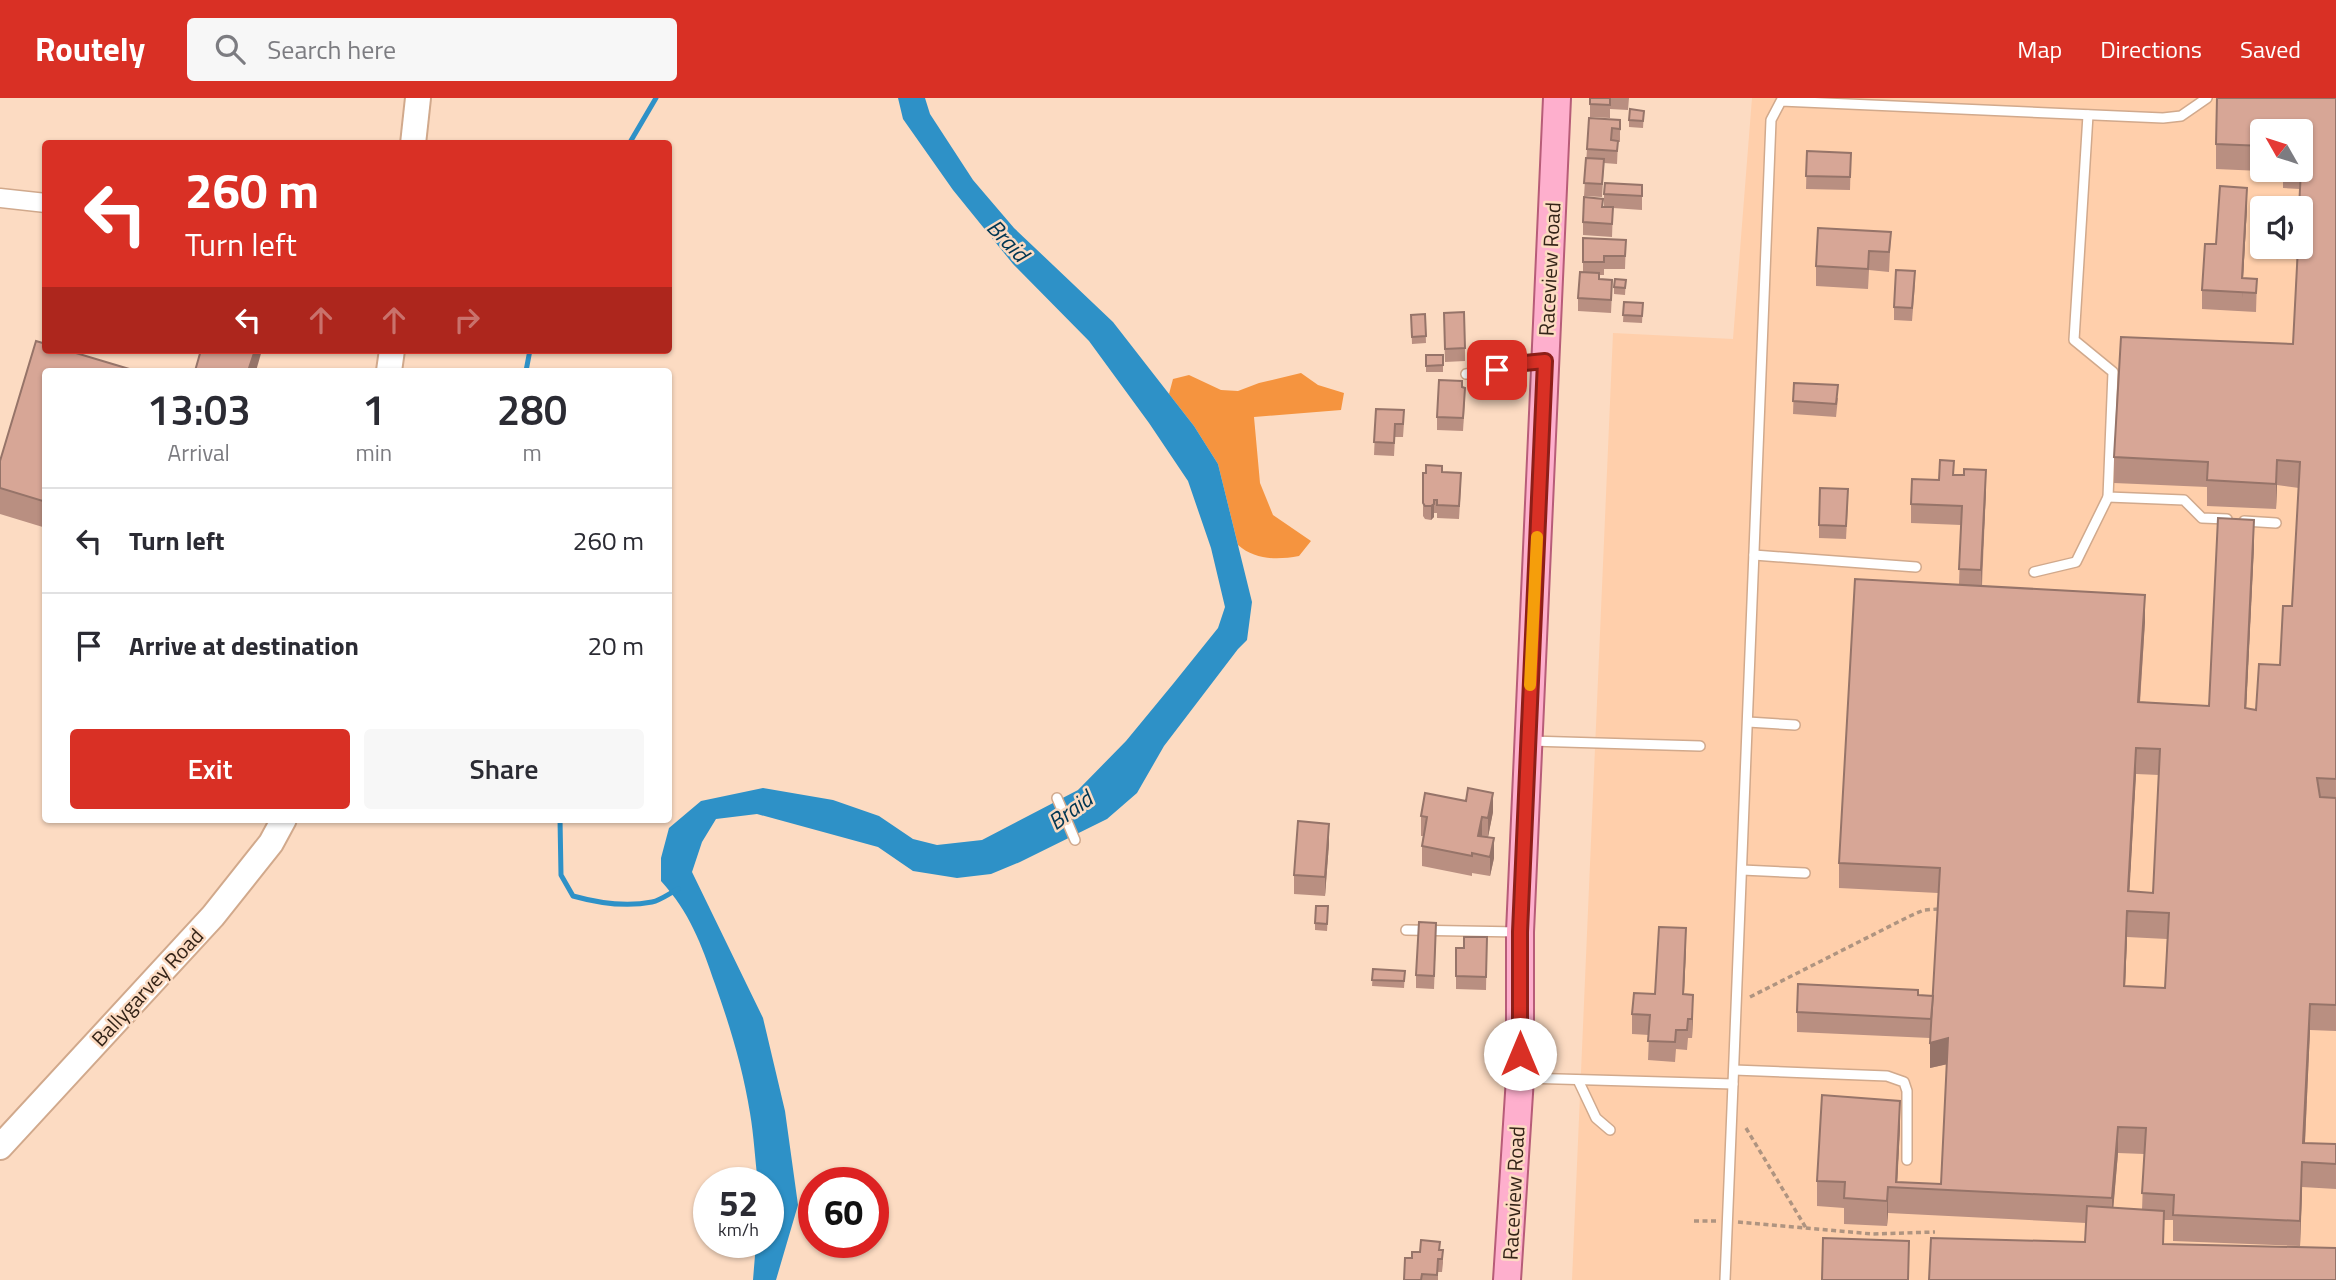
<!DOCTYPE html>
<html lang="en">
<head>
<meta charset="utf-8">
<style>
  :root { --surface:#fff; --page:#f7f7f7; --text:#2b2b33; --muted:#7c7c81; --line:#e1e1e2; --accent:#d93025 }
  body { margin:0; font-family:"Titillium Web",sans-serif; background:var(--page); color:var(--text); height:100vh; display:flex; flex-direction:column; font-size:26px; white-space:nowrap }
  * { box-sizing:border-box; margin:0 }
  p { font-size:23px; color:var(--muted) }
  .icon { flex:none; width:38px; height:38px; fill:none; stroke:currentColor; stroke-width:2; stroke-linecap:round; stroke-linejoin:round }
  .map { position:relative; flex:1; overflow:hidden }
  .side { position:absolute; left:42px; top:270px; width:630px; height:455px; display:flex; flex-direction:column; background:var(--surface); border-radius:7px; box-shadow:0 2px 5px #0004 }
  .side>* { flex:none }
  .guide { position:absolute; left:42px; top:42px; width:630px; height:214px; border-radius:7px; box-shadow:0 2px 5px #0004; background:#d93025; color:#fff; overflow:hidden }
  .needle { width:46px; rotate:309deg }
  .controls { position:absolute; left:2250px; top:21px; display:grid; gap:14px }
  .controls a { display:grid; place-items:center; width:63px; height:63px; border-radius:7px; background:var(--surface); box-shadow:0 2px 5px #0004; font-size:35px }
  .speed { position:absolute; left:693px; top:1069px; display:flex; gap:14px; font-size:35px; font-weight:700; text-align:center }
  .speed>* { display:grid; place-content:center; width:91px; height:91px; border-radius:50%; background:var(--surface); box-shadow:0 2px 5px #0004; line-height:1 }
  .speed small { font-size:18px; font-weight:400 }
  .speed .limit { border:10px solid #d22; background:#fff; color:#111 }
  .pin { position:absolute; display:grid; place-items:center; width:60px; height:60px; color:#fff; margin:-30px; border-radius:14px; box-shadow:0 4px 10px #0006 }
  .me { position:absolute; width:77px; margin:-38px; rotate:0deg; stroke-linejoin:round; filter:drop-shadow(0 0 5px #0008) }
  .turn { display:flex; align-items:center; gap:24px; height:147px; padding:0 28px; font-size:32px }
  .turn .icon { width:91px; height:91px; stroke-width:2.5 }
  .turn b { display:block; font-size:49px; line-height:60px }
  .lanes { display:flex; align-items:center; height:66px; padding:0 28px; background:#0003; justify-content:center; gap:35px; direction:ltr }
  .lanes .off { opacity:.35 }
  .eta { display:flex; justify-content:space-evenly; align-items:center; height:119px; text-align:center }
  .eta b { font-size:42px; font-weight:600; line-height:49px }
  .cta { display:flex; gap:14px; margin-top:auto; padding:14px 28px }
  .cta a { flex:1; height:80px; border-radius:7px; background:var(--accent); color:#fff; font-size:28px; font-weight:600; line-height:80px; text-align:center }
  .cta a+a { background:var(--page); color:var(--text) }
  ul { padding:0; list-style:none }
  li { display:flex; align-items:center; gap:21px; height:105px; padding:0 28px; border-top:2px solid var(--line) }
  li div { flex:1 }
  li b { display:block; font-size:26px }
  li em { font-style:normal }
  header { display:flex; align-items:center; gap:42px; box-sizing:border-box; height:98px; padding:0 35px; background:var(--accent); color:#fff }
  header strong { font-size:33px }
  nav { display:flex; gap:38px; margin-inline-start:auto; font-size:24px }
  .search { width:490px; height:63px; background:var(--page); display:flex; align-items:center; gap:18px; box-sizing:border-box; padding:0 24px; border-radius:7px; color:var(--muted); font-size:26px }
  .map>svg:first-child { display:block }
  .built { fill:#ffcfab; fill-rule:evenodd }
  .forest { fill:#f5943f }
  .water { fill:#2e91c7 }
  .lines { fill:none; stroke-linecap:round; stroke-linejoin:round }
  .stream { stroke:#2e91c7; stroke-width:5 }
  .lane-casing { stroke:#d1a98c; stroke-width:12 }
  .street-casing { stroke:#d1a98c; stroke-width:21 }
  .secondary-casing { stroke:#d1a98c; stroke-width:28 }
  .primary-casing { stroke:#b75c78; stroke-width:30 }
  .path { stroke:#af9480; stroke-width:3.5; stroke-dasharray:5 3.5; stroke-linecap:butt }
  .lane { stroke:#fff; stroke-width:9 }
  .street { stroke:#fff; stroke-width:18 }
  .secondary { stroke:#fff; stroke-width:24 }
  .primary { stroke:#feafcd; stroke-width:26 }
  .wall { fill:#b98f81; fill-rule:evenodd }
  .shaded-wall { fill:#967469 }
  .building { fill:#d7a696; stroke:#967469; stroke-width:2; fill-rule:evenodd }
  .route-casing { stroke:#8d1f18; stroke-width:18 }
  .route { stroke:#d93025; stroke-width:12 }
  .slow { stroke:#f59e0b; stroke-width:12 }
  .labels { text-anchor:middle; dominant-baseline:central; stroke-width:5; stroke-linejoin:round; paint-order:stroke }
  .street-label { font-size:21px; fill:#342418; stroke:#fcdbc2 }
  .water-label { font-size:23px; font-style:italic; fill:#003652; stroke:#fcdbc2 }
</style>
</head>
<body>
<header>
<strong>Routely</strong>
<div class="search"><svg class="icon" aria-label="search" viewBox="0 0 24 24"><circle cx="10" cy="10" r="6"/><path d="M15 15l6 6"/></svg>Search here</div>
<nav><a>Map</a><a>Directions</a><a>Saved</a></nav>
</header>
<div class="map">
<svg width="2336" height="1182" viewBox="0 0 2336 1182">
  <rect width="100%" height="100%" fill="#fcdbc2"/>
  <!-- built -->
  <path class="built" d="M1752 0H2336V1182H1572L1613 235 1733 241ZM2263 33H2301V72H2263ZM2263 110H2301V149H2263Z"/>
  <!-- forest -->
  <path class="forest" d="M1301 275 1318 287 1344 295 1341 312 1254 319 1260 385 1273 417 1311 443 1299 458C1277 462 1255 462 1238 447L1218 366 1194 328 1169 296 1173 281 1189 277 1221 292 1238 293 1259 285Z"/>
  <!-- water -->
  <path class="water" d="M898 0H925L930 16 973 82 1014 130 1113 224 1194 328 1218 366 1252 504 1247 542 1238 551 1164 648 1137 695 1107 721 1020 764 991 776 957 780 913 773 878 749 757 716 716 721 702 744 692 774 763 920 785 1013 798 1107 776 1182H753L756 1145 768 1144V1085H758C755 1062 754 1038 750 1015 743 971 730 928 715 886 701 845 690 815 661 783V760L669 730 701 703 763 690 833 702 879 718 913 741 937 747 982 742 1078 692 1126 643 1173 586 1218 530 1225 509 1211 450 1188 383 1149 325 1089 243 1013 166 953 92 903 21Z"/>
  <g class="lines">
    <!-- stream -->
    <g class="stream">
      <path d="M629 46 656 0"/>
      <path d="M526 273 530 252"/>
      <path d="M560 721 561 777 573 798C598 805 627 809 652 804 661 802 670 795 678 791"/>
    </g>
    <defs>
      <g id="lane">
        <path d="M2088 17 2074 242 2113 274 2108 399 2184 402 2202 420 2227 421"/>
        <path d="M1466 276 1543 263"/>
        <path d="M2244 423 2276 425"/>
        <path d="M1754 457 1916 469"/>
        <path d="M2034 474 2076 464 2108 399"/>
        <path d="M1748 624 1795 627"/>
        <path d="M1530 643 1700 648"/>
        <path d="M1057 700 1075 742"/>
        <path d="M1742 772 1805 775"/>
        <path d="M1406 832 1519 834"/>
        <path d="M1734 972 1887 978 1904 984 1907 993V1062"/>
        <path d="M1521 980 1733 986 1771 22 1781 3 2163 20 2181 18 2207 0"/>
        <path d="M1578 982 1596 1020 1610 1032"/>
        <path d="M1725 1182 1733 986"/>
      </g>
      <path id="street" d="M0 100 46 105"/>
      <g id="secondary">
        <path d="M413 46 418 0"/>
        <path d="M389 273 392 252"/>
        <path d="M0 1049 213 818 271 745 284 721"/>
      </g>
      <path id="primary" d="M1507 1182 1520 980V834L1557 0"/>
    </defs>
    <!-- lane casing -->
    <use href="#lane" class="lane-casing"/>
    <!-- street casing -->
    <use href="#street" class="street-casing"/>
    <!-- secondary casing -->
    <use href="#secondary" class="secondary-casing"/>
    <!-- primary casing -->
    <use href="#primary" class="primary-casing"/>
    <!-- path -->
    <g class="path">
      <path d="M1750 899 1910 818 1924 812 1939 811"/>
      <path d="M1746 1030 1806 1130"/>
      <path d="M1694 1123H1717"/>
      <path d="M1738 1124 1872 1136 1935 1134"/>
    </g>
    <!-- lane -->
    <use href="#lane" class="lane"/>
    <!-- street -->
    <use href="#street" class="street"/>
    <!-- secondary -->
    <use href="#secondary" class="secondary"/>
    <!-- primary -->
    <use href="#primary" class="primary"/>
  </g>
  <!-- wall -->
  <g class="wall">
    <path d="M1590 0H1629L1628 12 1610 11V20L1590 19Z"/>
    <path d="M2336 0V933L2310 932 2305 1045 2336 1046V1091L2302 1089 2300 1148 2173 1143V1122H2164L2085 1144 2086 1125 1888 1115 1887 1128 1844 1126V1110L1817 1108V1083L1900 1029 1897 1084 1941 1086 1947 966 1930 970V940L1797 934V914L1918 897 1933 898 1938 795 1839 790V765L1959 487 1961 427 1911 425V406L1939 382 1954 377 1986 392 1982 488 2145 523 2140 605 2209 608 2254 448 2246 610 2256 612 2280 567 2292 508 2299 390 2277 387 2276 411 2207 408V389L2114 385V359L2293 246 2300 91 2283 90V74L2216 71V46ZM2263 33H2301V72H2263ZM2136 676 2159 677 2153 795 2129 794ZM2127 839 2167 841 2165 890 2125 888ZM2118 1055 2144 1056 2142 1112 2113 1110Z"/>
    <path d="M1644 13 1643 30 1629 29V22Z"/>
    <path d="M1620 22V44H1618L1617 66 1604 65 1602 99 1584 98 1587 51Z"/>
    <path d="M1807 53 1851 55 1850 92 1806 91Z"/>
    <path d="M1642 87V112L1613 110 1612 139 1583 137V124L1604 109V96Z"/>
    <path d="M2247 109 2243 180 2257 181 2256 214 2202 211V192L2216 146Z"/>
    <path d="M1891 134 1889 174 1869 172 1868 191 1816 188V168Z"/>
    <path d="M1583 140 1626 142 1625 171H1604V177H1599V181L1612 195 1611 215 1578 213V200L1583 174Z"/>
    <path d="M1626 182 1625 197 1614 196V189Z"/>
    <path d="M1915 186 1912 223 1894 222V209Z"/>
    <path d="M1624 204 1643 205 1642 225 1623 224Z"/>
    <path d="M1425 216 1426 245 1412 246 1411 217Z"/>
    <path d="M1444 228 1465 250V263L1445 264Z"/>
    <rect x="1426" y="257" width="17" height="17"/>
    <path d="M46 273V430L0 416V363Z"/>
    <path d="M1794 285 1838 300 1836 319 1793 316Z"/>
    <path d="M1465 303 1463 333 1437 332V319Z"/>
    <path d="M1376 311 1404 325 1403 339H1395L1394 358 1374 357Z"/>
    <path d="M1442 374 1461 388 1459 421 1437 420V415H1434V419L1431 422 1425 421 1423 418V375Z"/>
    <path d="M1848 404 1846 441 1819 440V427Z"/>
    <path d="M1493 714 1488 739 1494 760 1490 778 1472 775V778L1422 768V748L1423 738H1421V718Z"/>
    <path d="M1329 745 1325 798 1294 796V777Z"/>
    <path d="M1328 815 1327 833 1315 832V825Z"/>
    <path d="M1436 838 1434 891 1416 890V877Z"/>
    <path d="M1487 839 1486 892 1456 891V850H1464Z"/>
    <path d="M1686 850 1684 896 1693 916 1692 940H1688L1687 952 1676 951 1675 964 1648 962 1649 937 1632 936V916L1655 896Z"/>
    <path d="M1373 871 1405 873 1404 890 1372 888Z"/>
    <path d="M1440 1152H1443V1165L1442 1174H1438V1182H1404L1412 1160 1420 1154Z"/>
  </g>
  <!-- shaded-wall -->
  <g class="shaded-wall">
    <path d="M2247 90V109L2242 200V180Z"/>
    <path d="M255 252H262L256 273H248Z"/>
    <path d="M2277 362V387L2276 411V386Z"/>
    <path d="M1986 372V392L1981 492V472Z"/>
    <path d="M1434 402V419L1431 422V408Z"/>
    <path d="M2254 422V448L2245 636V610Z"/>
    <path d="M2145 497V523L2138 630V604Z"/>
    <path d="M2136 650V676L2128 819V793Z"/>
    <path d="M1493 695V714L1488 739V720Z"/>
    <path d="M1482 719V738L1478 757V738Z"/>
    <path d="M1329 726V745L1325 798V779Z"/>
    <path d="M1494 740V760L1490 778V759Z"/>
    <path d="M2127 813V839L2124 914V888Z"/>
    <path d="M1686 830V850L1683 915V896Z"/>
    <path d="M1693 897V916L1692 940V921Z"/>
    <path d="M2310 906V932L2304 1064 2303 1045Z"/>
    <path d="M1948 940V966L1930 970V945Z"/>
    <path d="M1900 1003V1029L1897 1090H1896Z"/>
    <path d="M2118 1029V1055L2112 1126V1100Z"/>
    <path d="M2302 1064V1089L2300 1148V1123Z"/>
    <path d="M1888 1089V1115L1887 1128V1103Z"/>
  </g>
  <!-- building -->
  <g class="building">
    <path d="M1590 0H1610V7L1590 6Z"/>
    <path d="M2217 0H2336V681L2317 680 2320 699 2336 700V907L2310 906 2303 1045 2336 1046V1066L2302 1064 2300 1123 2173 1117 2174 1097 2142 1095 2146 1030 2118 1029 2112 1100 1888 1089 1887 1103 1844 1100 1845 1084 1817 1083 1822 997 1900 1003 1896 1084 1941 1086 1948 940 1930 945 1940 770 1839 765 1855 481 2145 497 2138 604 2209 608 2218 420 2254 422 2245 610 2256 612 2259 566 2280 567 2283 508H2292L2300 364 2277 362 2276 386 2207 382 2208 364 2114 359 2121 239 2293 246 2298 149H2301V110H2299L2301 72V33H2263V48L2216 46ZM2136 650 2160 651 2153 795 2128 793ZM2127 813 2169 815 2165 890 2124 888Z"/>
    <path d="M1630 11 1644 13 1643 23 1629 22Z"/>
    <path d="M1589 20 1620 22V31L1612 30 1611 42 1618 43 1617 53 1587 51Z"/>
    <path d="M1807 53 1851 55 1850 79 1806 78Z"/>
    <path d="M1586 60 1604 61 1602 86 1584 85Z"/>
    <path d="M1605 85 1642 87V98L1604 96Z"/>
    <path d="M2220 88 2247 90 2242 180 2257 181 2256 195 2202 192 2205 146H2216Z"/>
    <path d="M1584 99 1603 101 1602 109H1613L1612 126 1583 124Z"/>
    <path d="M1818 130 1891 134 1889 154 1869 153 1868 171 1816 168Z"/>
    <path d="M1583 140 1626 142 1625 158H1604V164H1583Z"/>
    <path d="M1896 172 1915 173 1912 210 1894 209Z"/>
    <path d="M1580 174 1599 175V181L1612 182 1611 202 1578 200Z"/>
    <path d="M1615 181 1626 182 1625 190 1614 189Z"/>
    <path d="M1624 204 1643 205 1642 218 1623 217Z"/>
    <path d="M1464 214 1465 250 1445 251 1444 215Z"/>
    <path d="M1425 216 1426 238 1412 239 1411 217Z"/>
    <path d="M36 243 46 246V252H66L136 273H46V404L0 390V363Z"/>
    <path d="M201 252H255L248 273H195Z"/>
    <path d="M1426 257H1443V267L1426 268Z"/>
    <path d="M1439 282 1462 283V289L1465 290 1463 320 1437 319Z"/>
    <path d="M1794 285 1838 287 1836 306 1793 303Z"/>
    <path d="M1376 311 1404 312 1403 326H1395L1394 345 1374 344Z"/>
    <path d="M1940 362 1954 363 1953 377H1964V371L1986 372 1981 472 1959 471 1962 408 1911 406 1912 381 1939 382Z"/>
    <path d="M1426 367 1442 368V374L1461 375 1459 408 1437 407V402H1434V406L1431 408H1425L1423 405V375H1426Z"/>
    <path d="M1820 390 1848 391 1846 428 1819 427Z"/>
    <path d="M1468 690 1493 695 1488 720 1482 719 1478 738 1494 740 1490 759 1472 755V758L1422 748 1427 719 1421 718 1425 695 1466 703Z"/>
    <path d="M1298 723 1329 726 1325 779 1294 777Z"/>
    <path d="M1316 808H1328L1327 826 1315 825Z"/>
    <path d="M1419 824 1436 825 1434 878 1416 877Z"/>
    <path d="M1659 829 1686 830 1683 896 1693 897 1692 921H1688L1687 932H1676L1675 944 1648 943 1650 917 1632 916 1634 895 1655 896Z"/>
    <path d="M1464 839H1487L1486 879 1456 878V850H1464Z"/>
    <path d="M1373 871 1405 873 1404 883 1372 882Z"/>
    <path d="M1798 886 1918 892V897L1933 898 1931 921 1797 914Z"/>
    <path d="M2087 1108 2164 1113 2163 1146 2336 1150V1182H1929L1931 1140 2085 1144Z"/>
    <path d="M1823 1140 1909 1143 1908 1182H1822Z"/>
    <path d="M1421 1142 1440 1144 1439 1152H1443L1442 1161H1438L1437 1177 1422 1176 1421 1182H1404L1405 1160H1412V1154H1420Z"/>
  </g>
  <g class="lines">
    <defs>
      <path id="route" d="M1497 272 1524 265 1545 263 1520 834V956"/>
    </defs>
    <!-- route casing -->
    <use href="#route" class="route-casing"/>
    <!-- route -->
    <use href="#route" class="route"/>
    <!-- slow -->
    <path class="slow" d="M1530 587 1537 439"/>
  </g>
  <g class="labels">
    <!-- street labels -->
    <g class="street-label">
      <text transform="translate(1549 171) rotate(-87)">Raceview Road</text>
      <text transform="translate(147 889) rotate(-47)">Ballygarvey Road</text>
      <text transform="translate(1513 1095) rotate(-87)">Raceview Road</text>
    </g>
    <!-- water labels -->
    <g class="water-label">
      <text transform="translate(1008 142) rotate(46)">Braid</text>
      <text transform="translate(1070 712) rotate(-36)">Braid</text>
    </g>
  </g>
</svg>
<div class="controls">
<a><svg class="needle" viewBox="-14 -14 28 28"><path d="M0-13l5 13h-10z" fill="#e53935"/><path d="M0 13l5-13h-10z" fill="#7c7c81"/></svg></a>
<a><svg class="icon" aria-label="sound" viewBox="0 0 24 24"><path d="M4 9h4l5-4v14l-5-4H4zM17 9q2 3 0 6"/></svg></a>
</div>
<div class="speed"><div>52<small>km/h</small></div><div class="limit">60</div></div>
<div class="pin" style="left:1497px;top:272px;background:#d93025"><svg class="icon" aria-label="arrive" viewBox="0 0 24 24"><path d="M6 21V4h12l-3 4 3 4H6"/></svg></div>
<svg class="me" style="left:1520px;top:956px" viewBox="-20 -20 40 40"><circle r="19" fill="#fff"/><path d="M0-13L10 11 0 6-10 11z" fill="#d93025"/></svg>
<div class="guide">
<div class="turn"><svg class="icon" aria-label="left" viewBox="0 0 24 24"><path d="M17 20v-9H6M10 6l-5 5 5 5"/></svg><div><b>260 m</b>Turn left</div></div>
<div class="lanes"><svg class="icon" aria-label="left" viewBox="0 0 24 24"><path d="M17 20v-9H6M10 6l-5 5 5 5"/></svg><svg class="icon off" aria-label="ahead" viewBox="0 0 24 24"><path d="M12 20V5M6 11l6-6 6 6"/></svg><svg class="icon off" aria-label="ahead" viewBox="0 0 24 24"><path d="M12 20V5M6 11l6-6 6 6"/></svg><svg class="icon off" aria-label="right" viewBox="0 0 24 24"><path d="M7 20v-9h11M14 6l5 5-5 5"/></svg></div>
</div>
<section class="side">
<div class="eta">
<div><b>13:03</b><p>Arrival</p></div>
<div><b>1</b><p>min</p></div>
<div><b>280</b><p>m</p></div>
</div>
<ul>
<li><svg class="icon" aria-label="left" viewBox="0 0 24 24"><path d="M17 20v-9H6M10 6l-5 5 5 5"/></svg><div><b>Turn left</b></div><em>260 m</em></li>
<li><svg class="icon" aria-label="arrive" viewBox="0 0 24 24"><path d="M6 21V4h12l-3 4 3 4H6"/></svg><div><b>Arrive at destination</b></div><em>20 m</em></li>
</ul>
<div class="cta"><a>Exit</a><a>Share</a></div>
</section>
</div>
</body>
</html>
